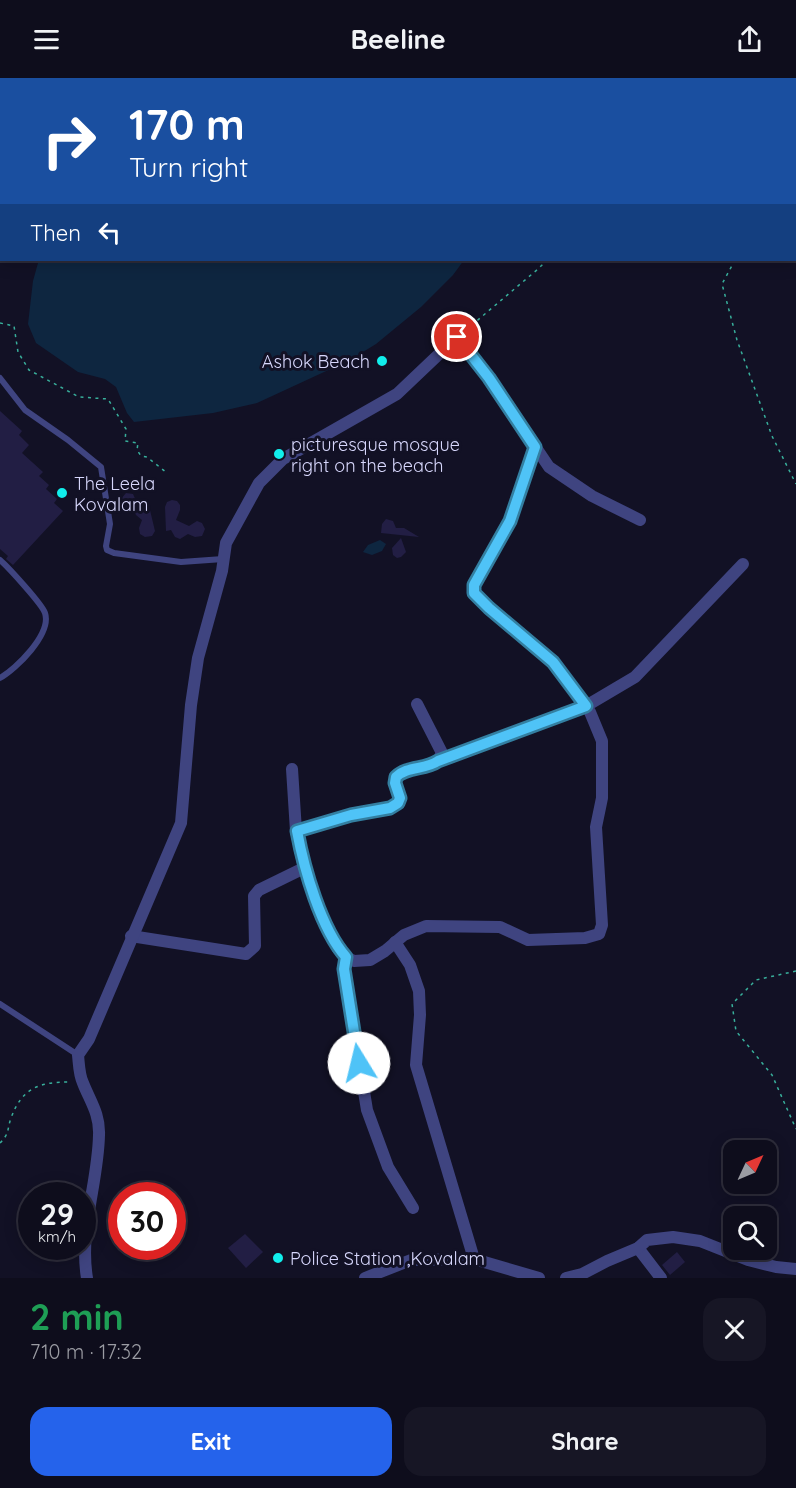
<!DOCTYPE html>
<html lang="en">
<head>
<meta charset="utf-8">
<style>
  :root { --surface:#0e0d1c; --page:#171625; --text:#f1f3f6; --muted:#9b9ca3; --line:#2e2d3b; --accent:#2563eb }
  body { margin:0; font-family:Quicksand,sans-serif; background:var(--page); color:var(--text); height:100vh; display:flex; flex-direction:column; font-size:22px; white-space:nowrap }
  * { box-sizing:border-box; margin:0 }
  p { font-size:20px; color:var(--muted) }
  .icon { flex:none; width:33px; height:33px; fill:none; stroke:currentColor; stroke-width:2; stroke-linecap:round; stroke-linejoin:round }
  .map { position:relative; height:1200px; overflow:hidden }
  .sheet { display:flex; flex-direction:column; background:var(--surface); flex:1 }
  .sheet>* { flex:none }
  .guide { position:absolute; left:0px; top:0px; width:796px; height:183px; box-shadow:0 3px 15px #0003,0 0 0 2px var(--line); background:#1a4fa0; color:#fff; overflow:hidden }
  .needle { width:39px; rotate:46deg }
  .tools { position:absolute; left:723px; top:1062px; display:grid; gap:12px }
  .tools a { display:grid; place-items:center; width:54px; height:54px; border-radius:12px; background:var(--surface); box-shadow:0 3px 15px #0003,0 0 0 2px var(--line); font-size:30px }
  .speed { position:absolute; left:18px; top:1104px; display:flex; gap:12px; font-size:30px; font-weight:700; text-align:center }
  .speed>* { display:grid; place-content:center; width:78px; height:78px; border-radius:50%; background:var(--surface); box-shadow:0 3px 15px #0003,0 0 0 2px var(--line); line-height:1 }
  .speed small { font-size:15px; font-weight:400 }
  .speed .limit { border:9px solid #d22; background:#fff; color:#111 }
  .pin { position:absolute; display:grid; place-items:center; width:51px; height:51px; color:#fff; margin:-26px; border:3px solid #fff; border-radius:50%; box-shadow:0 2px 6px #0007 }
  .me { position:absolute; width:66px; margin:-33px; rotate:351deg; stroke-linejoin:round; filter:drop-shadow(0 0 4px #0008) }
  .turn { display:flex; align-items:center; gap:21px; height:126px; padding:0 30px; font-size:27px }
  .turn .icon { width:78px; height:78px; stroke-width:2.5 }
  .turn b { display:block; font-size:42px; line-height:51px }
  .then { display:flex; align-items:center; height:57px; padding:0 30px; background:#0003; gap:12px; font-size:22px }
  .round { display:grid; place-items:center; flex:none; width:63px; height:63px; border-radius:18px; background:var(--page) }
  .headline { display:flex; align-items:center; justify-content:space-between; height:102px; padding:0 30px }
  h1 { font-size:36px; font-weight:800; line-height:45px; color:#1e9e55 }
  .button { display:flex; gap:12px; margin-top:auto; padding:12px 30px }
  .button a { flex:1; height:69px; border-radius:18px; background:var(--accent); color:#fff; font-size:24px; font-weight:800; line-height:69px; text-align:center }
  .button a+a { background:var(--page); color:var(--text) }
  header { display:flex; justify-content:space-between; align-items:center; height:78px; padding:0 30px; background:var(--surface); font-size:27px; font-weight:800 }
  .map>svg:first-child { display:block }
  .water { fill:#0e2640 }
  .building { fill:#221e44 }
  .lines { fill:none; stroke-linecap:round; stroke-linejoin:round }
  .path { stroke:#38af9b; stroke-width:1.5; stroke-dasharray:3 4.5; stroke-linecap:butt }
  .lane { stroke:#3f4480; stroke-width:6 }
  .street { stroke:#3f4480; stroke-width:12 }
  .route-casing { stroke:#337fa1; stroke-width:15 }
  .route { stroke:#4fc3f7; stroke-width:10 }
  .poi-dot { fill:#11eeec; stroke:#121125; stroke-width:2 }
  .labels { text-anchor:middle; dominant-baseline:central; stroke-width:6; stroke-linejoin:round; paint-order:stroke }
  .poi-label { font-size:18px; fill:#d7d7fc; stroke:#121125; text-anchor:start }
</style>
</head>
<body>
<header><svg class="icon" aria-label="menu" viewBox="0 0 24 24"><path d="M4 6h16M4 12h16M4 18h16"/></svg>Beeline<svg class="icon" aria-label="share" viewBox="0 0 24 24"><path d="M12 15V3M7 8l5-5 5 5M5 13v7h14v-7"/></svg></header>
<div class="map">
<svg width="796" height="1200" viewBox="0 0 796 1200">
  <rect width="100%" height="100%" fill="#121125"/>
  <!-- water -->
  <g class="water">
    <path d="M0 0H586L2 2 0 153Z"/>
    <path d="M37 182H464L453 197 421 229 376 266 350 282 257 325 213 335 134 344 127 335 116 309 105 301 78 294 36 265 28 246 33 203 38 185Z"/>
    <path d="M380 462 386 466 382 473 372 477 363 474 368 467Z"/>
  </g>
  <!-- building -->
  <g class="building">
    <path d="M0 333 22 353 19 357 29 367 22 375 43 394 39 398 49 407 46 411 57 421 54 425 63 433 13 487 6 481 8 478 0 471Z"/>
    <path d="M126 415 133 416 137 425H145L149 428 155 453 152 458 145 459 140 456 139 450 142 442 136 437 133 431 126 430 122 427 121 421Z"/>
    <path d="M172 422 177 423 180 427V432L176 442 189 448 197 443 202 445 205 451 202 458 195 459 188 456 180 461 175 459 171 452 166 453 165 429 167 424Z"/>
    <path d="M386 441 393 443 396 450H404L419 459 381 455 382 446Z"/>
    <path d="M401 460 406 474 401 479 397 480 393 477 392 470Z"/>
    <path d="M245 1156 263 1174 246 1190 228 1170Z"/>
    <path d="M677 1174 685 1184 670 1197 662 1187Z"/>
  </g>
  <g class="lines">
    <!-- path -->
    <g class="path">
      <path d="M662 2 663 0"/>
      <path d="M735 182 722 206 737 262 772 358 796 406"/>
      <path d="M0 245 14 248 18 274 29 292 79 319 108 321 126 351 125 363 138 365 137 372 141 378 147 379 167 395"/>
      <path d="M466 252 538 191 547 182"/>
      <path d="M796 893 756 902 732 926 736 953 772 997 796 1051"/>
      <path d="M0 1065C10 1055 7 1051 11 1040 22 1010 39 1004 69 1004"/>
    </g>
    <!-- lane -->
    <g class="lane">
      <path d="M0 300 25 332 68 362 101 389 110 446 106 468 107 472 114 475 181 484 223 481"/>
      <path d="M0 482C8 489 42 526 45 535 52 556 16 591 0 600"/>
      <path d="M0 926 78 977"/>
    </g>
    <!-- street -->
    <g class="street">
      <path d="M438 683 586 628 635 599 743 486"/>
      <path d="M292 691 296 753 304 790 319 830 338 871 346 879 354 883 370 882 385 873 404 857 426 848 500 849 528 862 585 860 599 856 602 847 596 749 602 720V663L590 634 553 584 488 530 474 515V507L510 443 535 370"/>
      <path d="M296 753 351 737 390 730 398 725 400 720 395 705 396 699C411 684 431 698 442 675L417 626"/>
      <path d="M131 858 246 876 255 868 254 818 259 812 304 790"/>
      <path d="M395 864 410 887 419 913 420 937 416 987 474 1181"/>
      <path d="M346 879 344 891 367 1032 388 1089 413 1130"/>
      <path d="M638 1170 661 1200"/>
      <path d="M87 1200C79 1152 98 1105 99 1057 100 1036 90 1023 83 1005 79 997 79 986 78 977L89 961 181 745 191 627 198 580 222 493 226 465 259 405 283 381 397 316 457 259 489 300 549 389 592 418 640 442"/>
      <path d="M365 1200 411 1182 474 1181 539 1200"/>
      <path d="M566 1200 582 1196 607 1183 638 1170 647 1162 673 1159 700 1163 748 1182 776 1189 796 1191"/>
    </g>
  </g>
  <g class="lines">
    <defs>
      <path id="route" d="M359 985 344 891 346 879C321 851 304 791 297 753L351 737 390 730 398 725 400 720 395 705 396 699C407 688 425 692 438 683L586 628 553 584 489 530 474 515V507L510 443 535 369 489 300 457 259"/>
    </defs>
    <!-- route casing -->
    <use href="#route" class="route-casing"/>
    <!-- route -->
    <use href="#route" class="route"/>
  </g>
  <!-- markers -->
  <g class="poi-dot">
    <circle cx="382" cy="283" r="6"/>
    <circle cx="279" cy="376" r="6"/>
    <circle cx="62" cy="415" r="6"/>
    <circle cx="278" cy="1180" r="6"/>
  </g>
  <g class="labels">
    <!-- poi labels -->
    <g class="poi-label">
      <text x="370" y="283" text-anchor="end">Ashok Beach</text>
      <text x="291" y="366">picturesque mosque<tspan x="291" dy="21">right on the beach</tspan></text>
      <text x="74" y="405">The Leela<tspan x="74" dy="21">Kovalam</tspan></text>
      <text x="290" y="1180">Police Station ,Kovalam</text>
    </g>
  </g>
</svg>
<div class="tools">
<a><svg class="needle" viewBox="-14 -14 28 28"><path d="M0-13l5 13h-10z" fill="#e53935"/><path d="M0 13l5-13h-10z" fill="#9b9ca3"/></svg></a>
<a><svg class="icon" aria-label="search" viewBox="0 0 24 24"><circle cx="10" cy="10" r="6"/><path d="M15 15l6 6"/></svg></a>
</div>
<div class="speed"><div>29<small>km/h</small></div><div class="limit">30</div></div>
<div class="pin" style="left:457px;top:259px;background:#d93025"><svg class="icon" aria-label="arrive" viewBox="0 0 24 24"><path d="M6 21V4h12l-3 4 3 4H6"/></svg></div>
<svg class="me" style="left:359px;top:985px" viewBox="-20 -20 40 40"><circle r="19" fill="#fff"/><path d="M0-13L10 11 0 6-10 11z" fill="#4fc3f7"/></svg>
<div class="guide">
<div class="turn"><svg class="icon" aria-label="right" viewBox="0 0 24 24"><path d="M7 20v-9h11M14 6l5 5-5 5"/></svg><div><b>170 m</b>Turn right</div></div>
<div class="then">Then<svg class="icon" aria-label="left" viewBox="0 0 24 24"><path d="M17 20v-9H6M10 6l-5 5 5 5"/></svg></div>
</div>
</div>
<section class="sheet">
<div class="headline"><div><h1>2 min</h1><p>710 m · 17:32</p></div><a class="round"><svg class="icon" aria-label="close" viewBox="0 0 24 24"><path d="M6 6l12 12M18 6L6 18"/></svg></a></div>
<div class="button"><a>Exit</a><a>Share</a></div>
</section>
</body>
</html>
